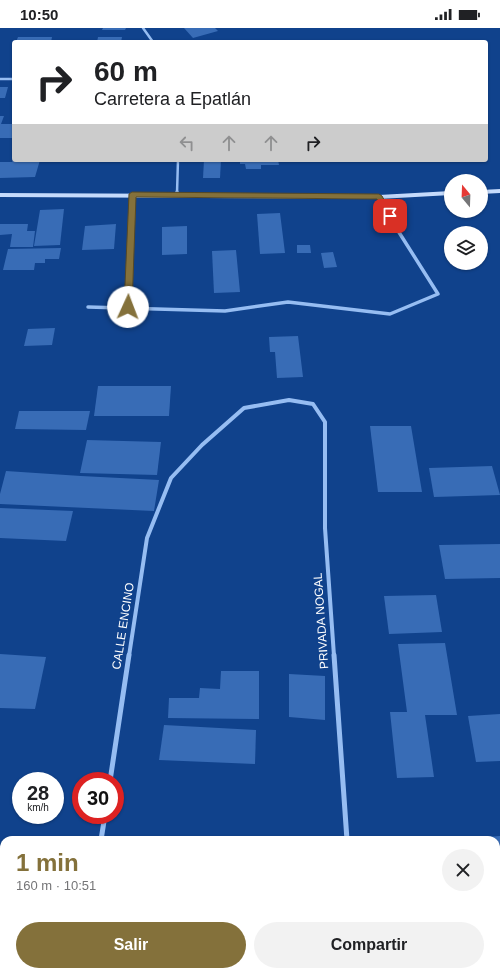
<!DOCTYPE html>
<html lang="es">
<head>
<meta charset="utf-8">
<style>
  :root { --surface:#fff; --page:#f2f2f2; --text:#202124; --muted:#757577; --accent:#84713b }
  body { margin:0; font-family:Arial,sans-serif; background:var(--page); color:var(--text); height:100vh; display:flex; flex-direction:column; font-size:15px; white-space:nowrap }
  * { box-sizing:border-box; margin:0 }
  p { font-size:13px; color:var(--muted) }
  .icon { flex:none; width:22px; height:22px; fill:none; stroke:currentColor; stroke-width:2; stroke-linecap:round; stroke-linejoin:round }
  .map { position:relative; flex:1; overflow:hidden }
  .side { position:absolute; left:0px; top:808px; width:500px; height:140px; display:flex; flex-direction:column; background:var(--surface); border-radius:12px 12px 0 0; box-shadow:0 1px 3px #0004 }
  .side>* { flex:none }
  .banner { position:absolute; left:12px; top:12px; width:476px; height:122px; border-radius:4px; box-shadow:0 1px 3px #0004; background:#fff; color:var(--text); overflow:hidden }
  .needle { width:26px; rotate:341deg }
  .controls { position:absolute; left:444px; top:146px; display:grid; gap:8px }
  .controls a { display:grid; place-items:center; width:44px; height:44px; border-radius:50%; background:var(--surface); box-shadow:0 1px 3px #0004; font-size:20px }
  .speed { position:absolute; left:12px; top:744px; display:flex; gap:8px; font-size:20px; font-weight:700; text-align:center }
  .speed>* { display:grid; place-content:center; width:52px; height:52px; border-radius:50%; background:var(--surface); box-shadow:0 1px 3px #0004; line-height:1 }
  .speed small { font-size:10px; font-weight:400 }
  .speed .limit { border:6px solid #d22; background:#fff; color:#111 }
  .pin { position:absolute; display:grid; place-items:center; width:34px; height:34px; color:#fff; margin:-17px; border-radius:8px; box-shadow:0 2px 6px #0006 }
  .me { position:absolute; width:44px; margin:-22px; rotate:2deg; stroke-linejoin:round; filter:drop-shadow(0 0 3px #0008) }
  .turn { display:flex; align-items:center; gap:14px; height:84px; padding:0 16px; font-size:18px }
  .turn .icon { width:52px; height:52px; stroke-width:2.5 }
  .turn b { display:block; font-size:28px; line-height:34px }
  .lanes { display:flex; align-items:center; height:38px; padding:0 16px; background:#0003; justify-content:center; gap:20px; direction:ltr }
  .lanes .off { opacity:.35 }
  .round { display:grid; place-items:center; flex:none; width:42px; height:42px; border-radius:21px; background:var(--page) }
  .summary { display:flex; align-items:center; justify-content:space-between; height:68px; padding:0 16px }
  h1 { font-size:24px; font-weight:600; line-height:30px; color:var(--accent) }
  .button { display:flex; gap:8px; margin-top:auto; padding:8px 16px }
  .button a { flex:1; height:46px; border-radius:24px; background:var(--accent); color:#fff; font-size:16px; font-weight:600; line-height:46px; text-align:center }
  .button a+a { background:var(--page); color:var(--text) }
  .status { display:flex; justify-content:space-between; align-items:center; height:28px; padding:0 20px; background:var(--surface); direction:ltr }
  .status svg { height:11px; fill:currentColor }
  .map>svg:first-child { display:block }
  .building { fill:#386cb6 }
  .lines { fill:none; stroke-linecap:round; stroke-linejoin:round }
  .street-far3 { stroke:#96bdf2; stroke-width:2.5 }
  .street-far2 { stroke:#96bdf2; stroke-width:3.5 }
  .street-far1 { stroke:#96bdf2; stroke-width:4 }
  .street { stroke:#96bdf2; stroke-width:5 }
  .secondary { fill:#c5dbfc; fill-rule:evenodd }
  .route { fill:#84713b; stroke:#564926 }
  .labels { text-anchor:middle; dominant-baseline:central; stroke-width:3; stroke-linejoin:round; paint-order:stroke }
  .street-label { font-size:12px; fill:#fff; stroke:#10428c }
</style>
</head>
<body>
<div class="status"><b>10:50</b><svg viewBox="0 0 49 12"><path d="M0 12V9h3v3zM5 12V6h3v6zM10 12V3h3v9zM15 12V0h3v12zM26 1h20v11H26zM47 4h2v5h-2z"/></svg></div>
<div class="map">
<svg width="500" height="948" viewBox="0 0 500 948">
  <rect width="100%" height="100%" fill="#10428c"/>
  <!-- building -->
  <g class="building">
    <path d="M103 0H126L125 2H102Z"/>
    <path d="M184 0H215L218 3 193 10Z"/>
    <path d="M18 9H52L51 14H16Z"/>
    <path d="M98 9H122L121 14H97Z"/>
    <path d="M0 59H8L5 70H0Z"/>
    <path d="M0 88H4L1 96H14V110H0Z"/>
    <path d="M13 132H40L35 149 0 150V134H12Z"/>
    <path d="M204 132H221L220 150H203Z"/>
    <path d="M240 132H278L279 137H261V141H246L245 136H240Z"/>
    <path d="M64 181 60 217 34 218 40 182Z"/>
    <path d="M280 185 285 225 260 226 257 186Z"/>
    <path d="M0 196H28L27 203H35L33 219H10L12 206 0 207Z"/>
    <path d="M116 196 114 221 82 222 85 198Z"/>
    <path d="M187 198V226L162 227V199Z"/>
    <path d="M297 217H310L311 225H297Z"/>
    <path d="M61 220 59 231H45V235H35L34 242H3L8 221Z"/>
    <path d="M236 222 240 264 214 265 212 223Z"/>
    <path d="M333 224 337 239 324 240 321 225Z"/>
    <path d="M55 300 52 317 24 318 28 301Z"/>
    <path d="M298 308 303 349 277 350 275 324H270L269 309Z"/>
    <path d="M98 358H171L169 388H94Z"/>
    <path d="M19 383H90L86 402 15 401Z"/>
    <path d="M370 398H411L422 464H378Z"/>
    <path d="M87 412 161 414 157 447 80 445Z"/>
    <path d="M492 438 500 467 434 469 429 440Z"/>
    <path d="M6 443 81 448 159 452 154 483 0 476V466Z"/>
    <path d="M0 480 73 483 66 513 0 510Z"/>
    <path d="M500 516V550L445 551 439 517Z"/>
    <path d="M436 567 442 604 389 606 384 568Z"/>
    <path d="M445 615 457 687H425L434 749 397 750 390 684H407L398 616Z"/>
    <path d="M0 626 46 629 35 681 0 680Z"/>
    <path d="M221 643H259V691L168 690 169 670H199L200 660 220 661Z"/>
    <path d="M289 646 325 648V692L289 689Z"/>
    <path d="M500 686V733L476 734 468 688Z"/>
    <path d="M164 697 256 702 255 736 159 732Z"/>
    <path d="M500 808V863L496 864V812H486L485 809Z"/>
    <rect x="256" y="944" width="48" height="4"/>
    <rect x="310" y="944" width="37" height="4"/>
    <path d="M404 944H488L489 948H405Z"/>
  </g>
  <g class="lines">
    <!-- street-far3 -->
    <g class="street-far3">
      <path d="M143 0 153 14"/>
      <path d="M0 51H14"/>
      <path d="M177 165 178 132"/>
    </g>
    <!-- street-far2 -->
    <g class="street-far2">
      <path d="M177 167V164"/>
      <path d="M88 279 225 283 288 274 390 286 438 266 395 198 379 169"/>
      <path d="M128 279 132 166"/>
    </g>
    <!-- street-far1 -->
    <path class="street-far1" d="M129 628 147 510 171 450 202 417 244 380 289 372 313 376 325 394V500L334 628"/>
    <!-- street -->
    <g class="street">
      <path d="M334 627 347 812"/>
      <path d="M110 753 129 627"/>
      <path d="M101 812 105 787"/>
      <path d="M0 830 4 831"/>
      <path d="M355 944V948"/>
    </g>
    <!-- secondary -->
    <g class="secondary">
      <path d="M500 161V165L481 166V162Z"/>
      <path d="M451 163V167L379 171 0 169V165L379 167Z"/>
    </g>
  </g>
  <!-- route -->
  <path class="route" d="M132 164 379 166 382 168 393 188 392 190H387L377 171 136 169 132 279 128 282 124 279 129 166Z"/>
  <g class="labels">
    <!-- street labels -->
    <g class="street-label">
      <text transform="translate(321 593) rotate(-94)">PRIVADA NOGAL</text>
      <text transform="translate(123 598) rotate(-81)">CALLE ENCINO</text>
    </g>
  </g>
</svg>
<div class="controls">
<a><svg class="needle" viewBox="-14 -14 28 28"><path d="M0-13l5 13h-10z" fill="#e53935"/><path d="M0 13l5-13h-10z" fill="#757577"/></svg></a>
<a><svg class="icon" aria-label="layers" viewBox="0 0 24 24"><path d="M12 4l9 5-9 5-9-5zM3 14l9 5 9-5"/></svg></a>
</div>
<div class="speed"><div>28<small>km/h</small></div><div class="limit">30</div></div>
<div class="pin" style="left:390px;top:188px;background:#d93025"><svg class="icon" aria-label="arrive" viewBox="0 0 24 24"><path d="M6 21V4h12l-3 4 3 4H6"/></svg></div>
<svg class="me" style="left:128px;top:279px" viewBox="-20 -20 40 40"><circle r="19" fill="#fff"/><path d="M0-13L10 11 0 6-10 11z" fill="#84713b"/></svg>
<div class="banner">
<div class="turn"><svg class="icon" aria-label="right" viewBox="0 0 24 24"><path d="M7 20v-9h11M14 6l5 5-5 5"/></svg><div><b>60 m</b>Carretera a Epatlán</div></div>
<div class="lanes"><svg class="icon off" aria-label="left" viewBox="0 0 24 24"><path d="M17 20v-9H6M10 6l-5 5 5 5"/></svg><svg class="icon off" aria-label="ahead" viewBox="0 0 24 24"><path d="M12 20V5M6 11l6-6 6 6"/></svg><svg class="icon off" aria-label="ahead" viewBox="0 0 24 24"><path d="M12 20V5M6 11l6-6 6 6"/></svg><svg class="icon" aria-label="right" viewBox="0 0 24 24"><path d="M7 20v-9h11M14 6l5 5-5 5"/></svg></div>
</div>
<section class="side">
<div class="summary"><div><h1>1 min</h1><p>160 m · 10:51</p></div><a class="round"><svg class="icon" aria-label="close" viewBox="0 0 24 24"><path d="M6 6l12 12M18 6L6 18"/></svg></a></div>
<div class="button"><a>Salir</a><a>Compartir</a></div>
</section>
</div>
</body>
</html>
